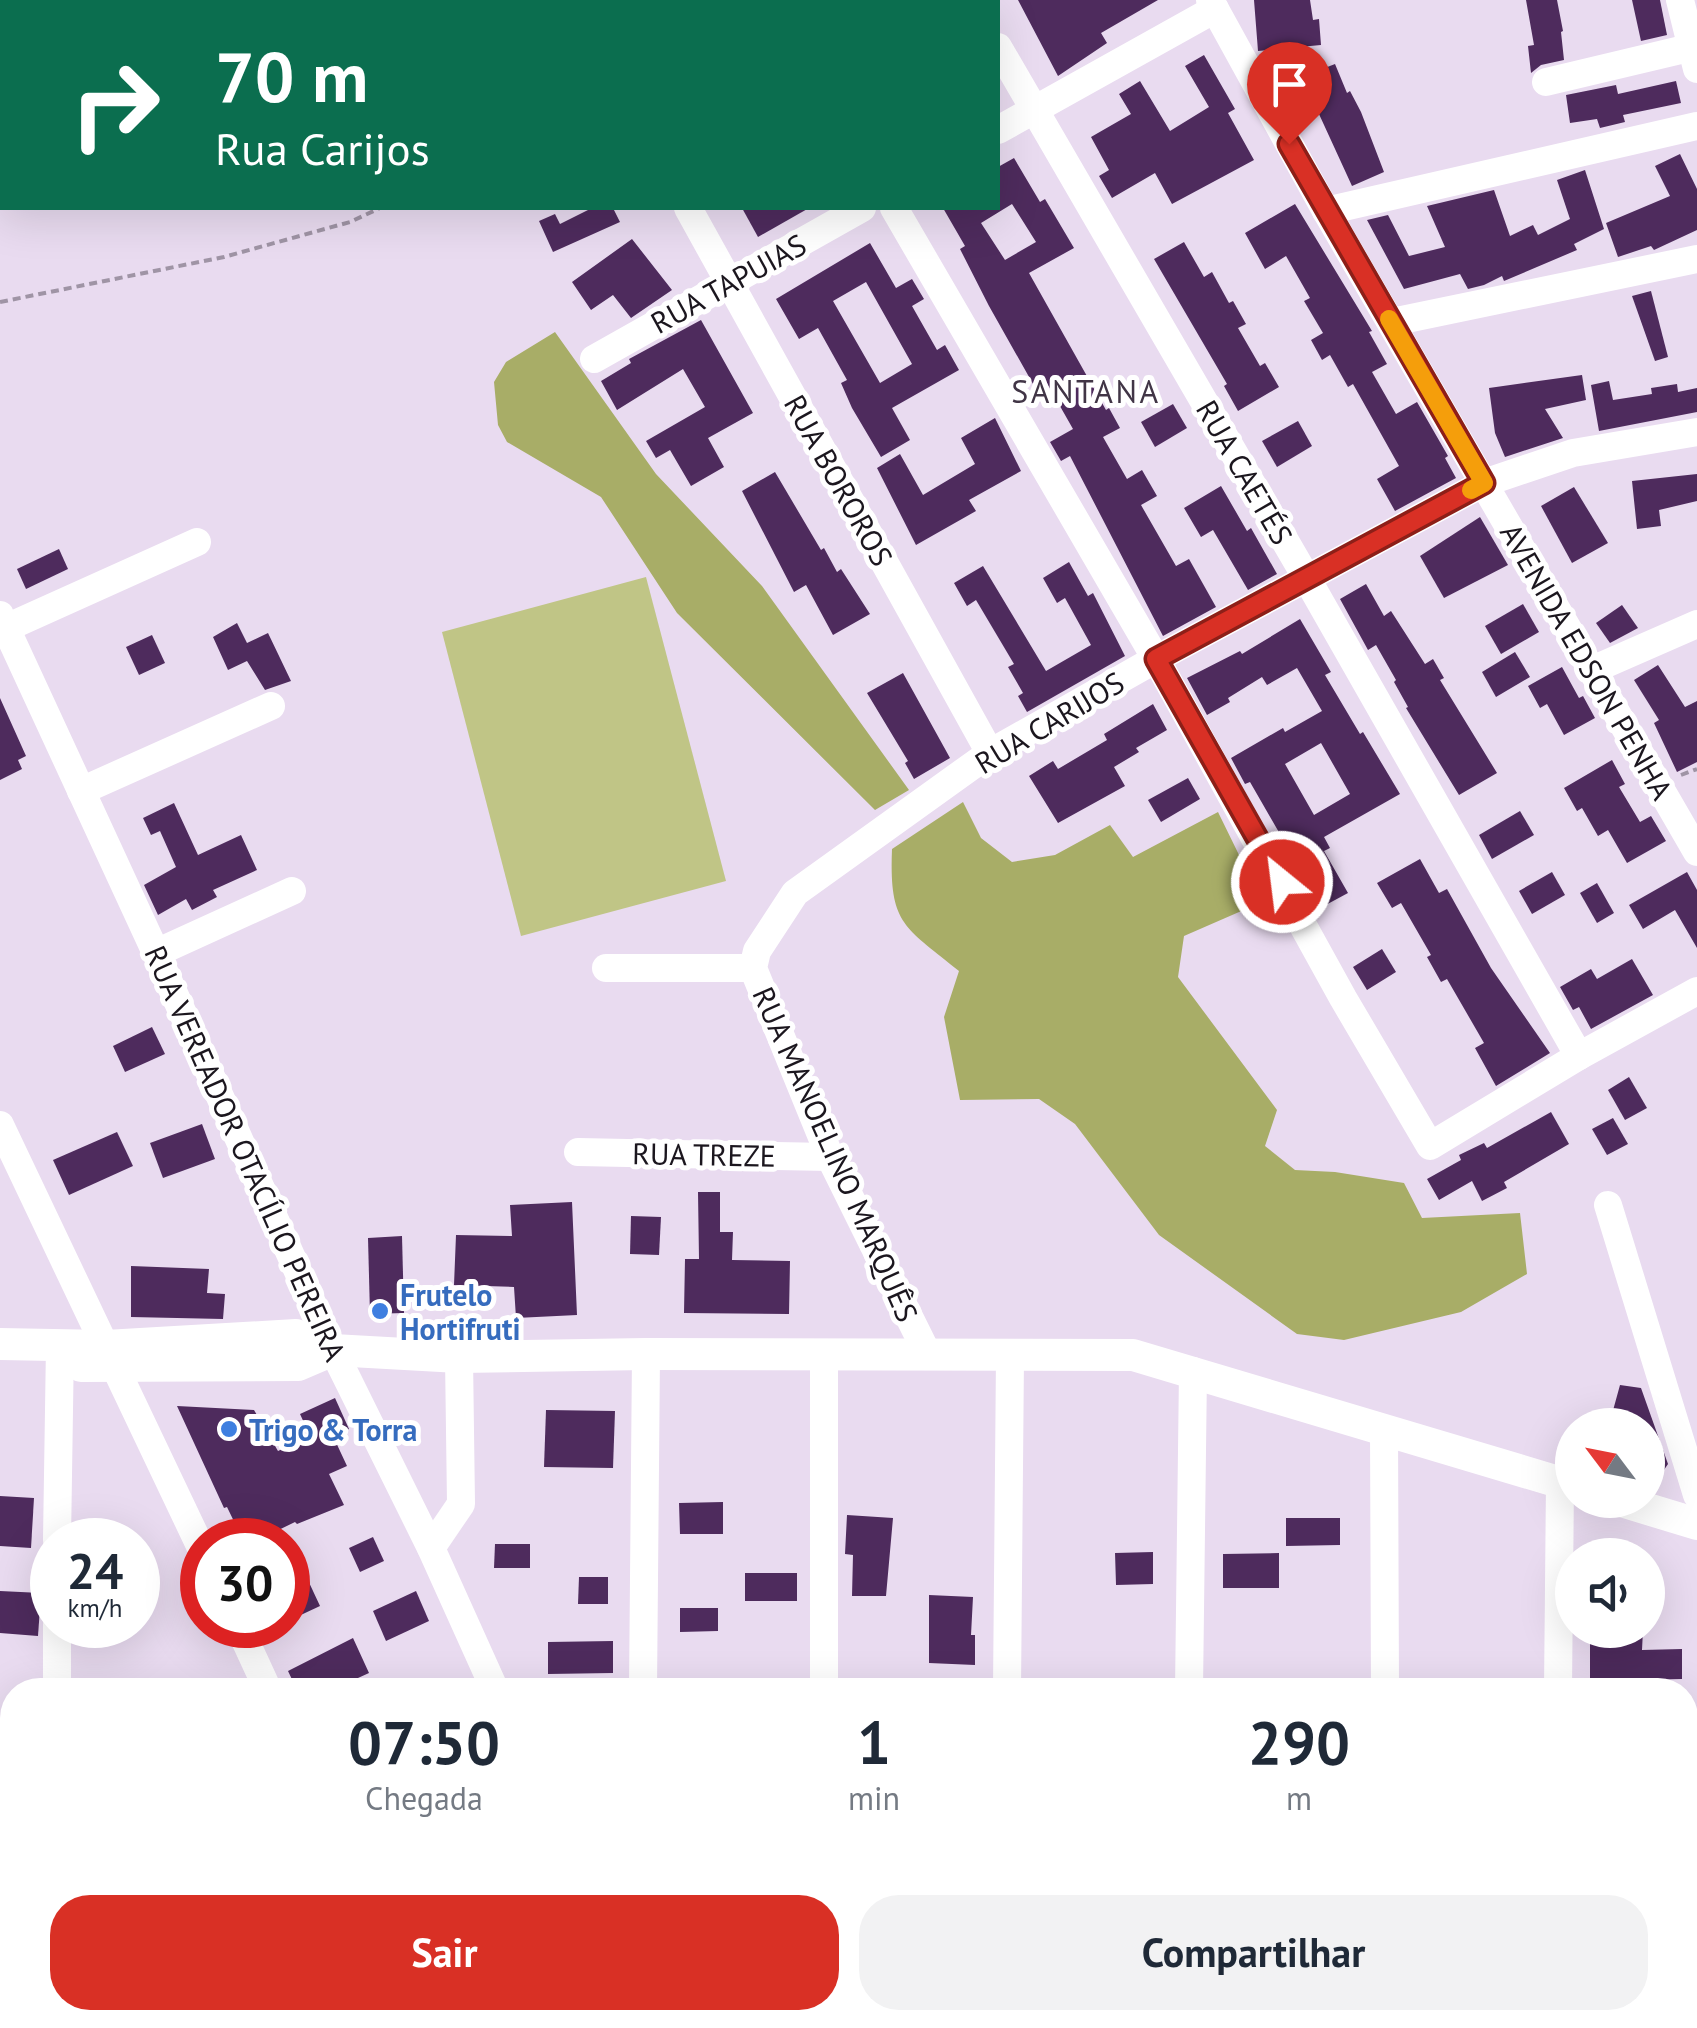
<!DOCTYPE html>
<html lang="pt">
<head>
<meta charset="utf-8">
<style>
  :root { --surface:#fff; --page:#f2f2f3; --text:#1f2937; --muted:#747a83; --accent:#d93025 }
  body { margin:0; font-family:"PT Sans",sans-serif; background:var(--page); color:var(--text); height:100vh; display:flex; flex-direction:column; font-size:38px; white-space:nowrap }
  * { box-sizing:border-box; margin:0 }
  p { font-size:32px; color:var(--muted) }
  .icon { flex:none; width:55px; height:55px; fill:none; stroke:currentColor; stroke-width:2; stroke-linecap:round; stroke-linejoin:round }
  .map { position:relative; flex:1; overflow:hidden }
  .drawer { position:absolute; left:0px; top:1678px; width:1698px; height:352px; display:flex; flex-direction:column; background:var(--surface); border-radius:40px 40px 0 0; box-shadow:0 10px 40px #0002 }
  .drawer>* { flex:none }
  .top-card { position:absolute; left:0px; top:0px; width:1000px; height:210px; box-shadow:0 10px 40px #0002; background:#0b6e4f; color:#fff; overflow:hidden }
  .needle { width:65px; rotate:302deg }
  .buttons { position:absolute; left:1555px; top:1408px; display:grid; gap:20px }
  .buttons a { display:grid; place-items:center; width:110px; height:110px; border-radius:50%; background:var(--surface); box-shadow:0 10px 40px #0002; font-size:50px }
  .speed { position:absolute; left:30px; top:1518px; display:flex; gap:20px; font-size:50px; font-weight:700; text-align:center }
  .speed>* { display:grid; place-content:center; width:130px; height:130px; border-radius:50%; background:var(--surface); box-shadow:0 10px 40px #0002; line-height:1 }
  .speed small { font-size:25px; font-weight:400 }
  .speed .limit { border:15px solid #d22; background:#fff; color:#111 }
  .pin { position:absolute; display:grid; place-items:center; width:85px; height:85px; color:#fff; margin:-102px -42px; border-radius:50% 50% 50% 0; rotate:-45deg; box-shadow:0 0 10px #0007 }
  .pin .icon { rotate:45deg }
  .me { position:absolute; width:110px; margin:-55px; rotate:331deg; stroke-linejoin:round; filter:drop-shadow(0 0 8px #0008) }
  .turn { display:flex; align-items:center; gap:35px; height:210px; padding:0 50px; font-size:45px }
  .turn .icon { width:130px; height:130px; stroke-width:2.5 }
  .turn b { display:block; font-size:70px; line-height:85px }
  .eta { display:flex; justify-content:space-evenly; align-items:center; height:170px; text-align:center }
  .eta b { font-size:60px; font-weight:700; line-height:70px }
  .primary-button { display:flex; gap:20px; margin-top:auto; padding:20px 50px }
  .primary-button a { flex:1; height:115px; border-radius:40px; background:var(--accent); color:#fff; font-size:40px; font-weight:700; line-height:115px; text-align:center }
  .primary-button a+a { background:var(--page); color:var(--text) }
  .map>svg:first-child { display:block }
  .green { fill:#c0c586 }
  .forest { fill:#a8ad67 }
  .building { fill:#4e2b5d; fill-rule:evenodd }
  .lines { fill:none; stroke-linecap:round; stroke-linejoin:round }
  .path { stroke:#9f94a5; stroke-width:4; stroke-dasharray:8 5; stroke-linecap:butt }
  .minor { stroke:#fff; stroke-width:28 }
  .tertiary { stroke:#fff; stroke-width:32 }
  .route-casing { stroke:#8d1f18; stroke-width:25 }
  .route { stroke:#d93025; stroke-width:18 }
  .slow { stroke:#f59e0b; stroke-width:18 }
  .shop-dot { fill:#3f7fe0; stroke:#fff; stroke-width:4 }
  .labels { text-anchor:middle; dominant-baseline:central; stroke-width:10; stroke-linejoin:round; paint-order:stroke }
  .street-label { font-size:30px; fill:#1b161e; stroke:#fff }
  .shop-label { font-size:30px; font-weight:bold; fill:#366cbe; stroke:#fff; text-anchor:start }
  .neighbourhood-label { font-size:32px; letter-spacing:2.5px; fill:#413546; stroke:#fff }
</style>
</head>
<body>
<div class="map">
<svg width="1697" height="2028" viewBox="0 0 1697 2028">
  <rect width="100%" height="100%" fill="#e9dbf0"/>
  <!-- green -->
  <path class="green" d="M646 577 726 881 521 936 442 632Z"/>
  <!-- forest -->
  <g class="forest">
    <path d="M0 0H450L2 2 0 102Z"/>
    <path d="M555 332 656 474 762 586 909 790 875 810 677 613 601 497 507 442 498 425 494 382 506 362Z"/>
    <path d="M963 802 981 838 1012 862 1055 855 1110 825 1133 857 1218 812 1262 902 1184 936 1178 977 1277 1110 1265 1146 1295 1170 1335 1172 1404 1183 1422 1218 1520 1213 1527 1274 1461 1312 1344 1340 1297 1334 1159 1235 1075 1124 1039 1099 960 1100 944 1017 959 971C904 926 889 925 892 849Z"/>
  </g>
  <!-- building -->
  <g class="building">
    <path d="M1018 0H1158L1101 33 1107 43 1058 76Z"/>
    <path d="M1254 0H1310L1313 20 1319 19 1321 45 1258 51Z"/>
    <path d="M1526 0H1557L1563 31 1561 32 1564 60 1541 65 1531 73 1528 46 1534 45Z"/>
    <path d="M1632 0H1660L1667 35 1641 41Z"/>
    <path d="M1204 55 1235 109 1228 113 1254 160 1172 204 1155 173 1112 198 1099 176 1109 170 1091 137 1131 114 1119 94 1140 81 1170 131 1209 107 1185 66Z"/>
    <path d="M1335 64 1347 93 1350 91 1361 112 1384 172 1352 186 1302 77Z"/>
    <path d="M1676 81 1681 103 1623 115 1625 122 1600 128 1597 119 1570 123 1566 95 1616 85 1618 94Z"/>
    <path d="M1680 154 1697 189V230L1654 250 1651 246 1618 257 1606 223 1670 196 1655 166Z"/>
    <path d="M1014 158 1040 202 1045 199 1074 248 1029 273 1106 410 1109 408 1120 428 1103 437 1127 479 1142 470 1157 496 1141 505 1176 566 1189 559 1216 607 1163 636 1070 456 1061 461 1050 442 1073 429 1044 378 1033 384 989 306 960 249 965 246 943 208H998V167ZM1012 204 1036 242 1005 260 981 223Z"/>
    <path d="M1585 170 1604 229 1574 244 1577 250 1504 281 1502 276 1484 285 1468 289 1460 274 1404 289 1367 220 1388 215 1409 256 1445 247 1427 206 1494 190 1510 236 1533 225 1538 235 1570 219 1557 180Z"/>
    <path d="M1295 204 1372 331 1369 332 1387 364 1372 372 1396 414 1417 402 1448 456 1445 458 1456 478 1395 511 1377 479 1399 466 1353 384 1348 387 1330 355 1322 360 1311 340 1323 333 1304 301 1310 298 1286 256 1265 269 1245 233Z"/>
    <path d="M592 208H613L620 222 553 252 539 221 555 214 560 224Z"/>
    <path d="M742 208H809L758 237Z"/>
    <path d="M632 239 672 290 631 318 613 295 591 310 572 282Z"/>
    <path d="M1184 242 1204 277 1212 272 1229 303 1233 301 1246 324 1238 328 1260 366 1265 363 1279 387 1238 411 1224 386 1227 384 1154 259Z"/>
    <path d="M870 243 896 288 912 279 924 299 912 306 937 350 945 345 959 370 892 408 910 440 881 457 852 408 841 383 847 380 818 328 799 339 776 299ZM866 282 912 364 880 383 833 301Z"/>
    <path d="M1651 291 1668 357 1655 361 1632 296Z"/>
    <path d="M701 320 753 413 708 438 724 467 691 486 670 450 656 458 646 441 705 407 683 369 617 410 601 381 631 363 629 359Z"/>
    <path d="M1582 375 1586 400 1545 409 1563 438 1505 457 1495 433 1489 388Z"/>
    <path d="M1609 381 1613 400 1652 394 1651 388 1677 384 1678 392 1697 388V412L1599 431 1591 385Z"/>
    <path d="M1173 404 1187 428 1155 447 1141 422Z"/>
    <path d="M995 418 1021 471 969 500 976 511 916 545 877 468 900 454 923 495 975 464 961 438Z"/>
    <path d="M1298 421 1312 446 1277 467 1262 441Z"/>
    <path d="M775 472 821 550 824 548 837 572 841 569 870 614 833 635 806 585 794 592 742 491Z"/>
    <path d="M1697 474V501L1659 510 1661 526 1637 529 1632 481Z"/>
    <path d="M1221 486 1247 531 1251 528 1277 574 1248 590 1213 530 1201 537 1184 508Z"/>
    <path d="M1574 487 1608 543 1572 563 1541 506Z"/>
    <path d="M1480 517 1508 565 1444 598 1420 556Z"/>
    <path d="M59 549 68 569 26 589 17 569Z"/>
    <path d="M1069 562 1088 596 1093 593 1125 656 1027 712 1018 696 1023 693 1008 667 1014 664 976 600 967 606 954 583 983 566 1046 671 1091 645 1065 598 1057 603 1043 578Z"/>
    <path d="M1366 584 1384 616 1391 611 1425 664 1433 659 1444 678 1440 680 1497 773 1459 795 1406 708 1408 707 1394 682 1396 680 1376 645 1368 650 1340 599Z"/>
    <path d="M1523 604 1539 632 1501 654 1485 626Z"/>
    <path d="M1622 605 1638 628 1610 643 1596 623Z"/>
    <path d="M1300 619 1331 672 1325 675 1360 734 1363 732 1400 794 1324 837 1330 848 1324 851 1348 893 1322 907 1250 782 1245 784 1231 758 1283 728 1285 732 1322 711 1297 668 1267 685 1262 677 1228 698 1230 702 1207 715 1187 678 1240 651 1242 654ZM1321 743 1350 794 1314 815 1285 764Z"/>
    <path d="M237 623 247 643 268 633 291 681 265 690 247 661 228 670 213 637Z"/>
    <path d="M152 635 165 663 139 675 126 647Z"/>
    <path d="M1515 652 1530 677 1496 697 1482 672Z"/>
    <path d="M1658 665 1685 707 1697 701V762L1677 772 1654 723 1659 720 1634 680Z"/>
    <path d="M1562 667 1579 698 1583 696 1595 718 1564 735 1547 704 1540 708 1528 686Z"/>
    <path d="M903 673 950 758 914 779 905 763 908 761 867 693Z"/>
    <path d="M0 698 26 756 18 760 22 769 0 780Z"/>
    <path d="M1153 704 1167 730 1136 748 1139 752 1114 767 1125 786 1058 823 1029 776 1053 761 1058 769 1107 740 1104 734Z"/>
    <path d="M1612 760 1625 784 1619 787 1640 822 1651 816 1666 841 1627 863 1608 830 1598 836 1582 808 1577 811 1564 788Z"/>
    <path d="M1188 778 1200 799 1161 822 1148 800Z"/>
    <path d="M174 803 198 855 241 835 257 870 213 890 217 897 192 910 186 899 158 915 144 885 176 867 160 831 151 835 143 818Z"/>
    <path d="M1520 811 1534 835 1492 859 1479 835Z"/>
    <path d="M1420 859 1439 893 1447 889 1491 968 1550 1053 1496 1086 1475 1048 1484 1043 1447 979 1441 982 1427 957 1431 955 1401 903 1392 908 1377 883Z"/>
    <path d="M1552 872 1565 895 1532 914 1519 891Z"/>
    <path d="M1687 872 1697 890V948L1675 910 1643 929 1629 905Z"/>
    <path d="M1597 883 1614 913 1597 923 1580 893Z"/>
    <path d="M1382 949 1396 972 1367 990 1353 967Z"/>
    <path d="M1632 959 1653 995 1591 1029 1579 1007 1573 1010 1560 987 1591 969 1597 979Z"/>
    <path d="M152 1027 165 1054 125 1072 113 1046Z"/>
    <path d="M1629 1077 1647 1108 1625 1120 1608 1090Z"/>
    <path d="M1551 1112 1569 1144 1504 1182 1507 1188 1482 1201 1472 1181 1439 1200 1427 1179 1461 1160 1459 1155 1484 1143 1487 1148Z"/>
    <path d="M1613 1118 1628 1144 1607 1155 1592 1129Z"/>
    <path d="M202 1124 215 1159 163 1178 150 1143Z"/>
    <path d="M117 1132 133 1166 69 1195 53 1160Z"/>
    <path d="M698 1192H720V1232H733L732 1260 790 1261 789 1314 684 1313 685 1259H699Z"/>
    <path d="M572 1202 577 1315 516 1318 514 1287 454 1285 456 1235 512 1236 510 1205Z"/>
    <path d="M631 1216 661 1217 659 1255 630 1254Z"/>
    <path d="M402 1236 404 1313 370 1314 368 1238Z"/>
    <path d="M131 1266 209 1269 207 1293 225 1294 223 1319 131 1317Z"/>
    <path d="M1620 1385 1641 1388 1668 1464 1651 1489 1648 1488V1425H1609Z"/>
    <path d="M335 1398 349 1429 333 1436 347 1466 329 1474 344 1505 297 1524 295 1522 258 1540H243L227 1507 224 1508 177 1406 254 1410 278 1451 310 1436 300 1414Z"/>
    <path d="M546 1410 615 1411 613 1468 544 1467Z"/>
    <path d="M0 1496 34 1498 31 1548 0 1546Z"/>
    <path d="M723 1502V1534H680L679 1503Z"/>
    <path d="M847 1515 893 1518 886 1596H852L853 1555 845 1554Z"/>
    <path d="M1286 1518H1340V1545L1286 1546Z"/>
    <path d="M373 1537 384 1561 360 1572 349 1548Z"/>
    <path d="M495 1544H530V1568H494Z"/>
    <path d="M1153 1552V1584L1116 1585 1115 1553Z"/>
    <path d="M1279 1553V1588H1223V1554Z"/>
    <rect x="745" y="1573" width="52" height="28"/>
    <path d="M306 1576 320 1606 288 1621V1585Z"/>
    <path d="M579 1577H608V1604H578Z"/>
    <path d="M0 1591 41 1593 38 1636 0 1633Z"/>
    <path d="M416 1591 429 1621 386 1641 373 1611Z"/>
    <path d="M929 1595 973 1597 971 1635H975V1665L929 1663Z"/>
    <path d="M680 1608H718V1631L680 1632Z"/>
    <path d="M1590 1630H1643L1642 1650 1682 1649V1679L1590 1681Z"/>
    <path d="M353 1638 369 1673 358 1678 363 1690H297L288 1671Z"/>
    <path d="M613 1641V1673L548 1674V1642Z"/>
  </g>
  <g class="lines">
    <!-- path -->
    <g class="path">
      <path d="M0 302 224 257 350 222 380 208"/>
      <path d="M1681 775 1697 769"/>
    </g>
    <!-- minor -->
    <g class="minor">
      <path d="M560 0 562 2"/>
      <path d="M971 0 972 2"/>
      <path d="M1210 0 1326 211 1697 852"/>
      <path d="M1680 0 1697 69"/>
      <path d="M795 2 800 0"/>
      <path d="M998 47 1306 577 1579 1056"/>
      <path d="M1546 82 1697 46"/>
      <path d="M998 130 1215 9"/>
      <path d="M688 208 990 753"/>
      <path d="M894 208 1156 659 1343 998 1430 1146 1579 1056 1697 991"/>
      <path d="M1326 211 1697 126"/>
      <path d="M1392 322 1697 259"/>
      <path d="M594 359 862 208"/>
      <path d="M0 615 156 953 333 1350 431 1548 495 1690"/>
      <path d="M6 628 197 542"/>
      <path d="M1592 670 1697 624"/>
      <path d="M81 791 271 706"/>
      <path d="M156 953 292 891"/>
      <path d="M606 968H753"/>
      <path d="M0 1125 202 1550"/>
      <path d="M578 1152 830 1157"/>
      <path d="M1608 1205 1697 1495"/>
      <path d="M824 1354V1690"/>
      <path d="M928 1355 830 1157 753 968 757 951 795 893 990 753 1156 659 1484 483 1573 453 1697 432"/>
      <path d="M1384 1429 1385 1690"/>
      <path d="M57 1540 60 1345"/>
      <path d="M431 1548 461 1504 459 1357"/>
      <path d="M238 1625 268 1690"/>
      <path d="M57 1690V1625"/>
      <path d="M643 1690 646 1354"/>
      <path d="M1007 1690 1010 1356"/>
      <path d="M1189 1690 1193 1371"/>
      <path d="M1558 1690 1560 1482"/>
      <path d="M423 2018 428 2028"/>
      <path d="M641 2018V2028"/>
      <path d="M825 2018V2028"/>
      <path d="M1386 2018V2028"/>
      <path d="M56 2028V2018"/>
      <path d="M1005 2028V2018"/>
      <path d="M1185 2028V2018"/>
      <path d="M1556 2028V2018"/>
    </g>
    <!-- tertiary -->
    <g class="tertiary">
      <path d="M0 1344 106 1346 296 1335 333 1350 459 1357 646 1354 1133 1355 1572 1486"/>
      <path d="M81 1366 298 1365 333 1350"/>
      <path d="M1618 1500 1697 1524"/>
    </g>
  </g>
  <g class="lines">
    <defs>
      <path id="route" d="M1282 882 1156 659 1484 483 1289 144"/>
    </defs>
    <!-- route casing -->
    <use href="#route" class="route-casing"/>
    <!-- route -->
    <use href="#route" class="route"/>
    <!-- slow -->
    <path class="slow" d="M1389 319 1484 483 1471 490"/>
  </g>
  <!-- markers -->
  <g class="shop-dot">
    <circle cx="380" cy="1311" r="10"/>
    <circle cx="229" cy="1429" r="10"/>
  </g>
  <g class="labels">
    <!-- street labels -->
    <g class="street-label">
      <text transform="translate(728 283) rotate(-29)">RUA TAPUIAS</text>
      <text transform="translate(1245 472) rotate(60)">RUA CAETÉS</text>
      <text transform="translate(839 480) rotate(61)">RUA BOROROS</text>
      <text transform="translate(1587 661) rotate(60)">AVENIDA EDSON PENHA</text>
      <text transform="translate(1049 722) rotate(-31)">RUA CARIJOS</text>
      <text transform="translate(246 1153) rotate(66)">RUA VEREADOR OTACÍLIO PEREIRA</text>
      <text transform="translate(704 1154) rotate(1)">RUA TREZE</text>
      <text transform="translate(836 1154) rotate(66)">RUA MANOELINO MARQUÊS</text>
    </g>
    <!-- shop labels -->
    <g class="shop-label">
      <text x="400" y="1294">Frutelo<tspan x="400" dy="34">Hortifruti</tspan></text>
      <text x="249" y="1429">Trigo &amp; Torra</text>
    </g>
    <!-- neighbourhood labels -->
    <g class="neighbourhood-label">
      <text x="1086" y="391">SANTANA</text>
    </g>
  </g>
</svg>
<div class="buttons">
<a><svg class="needle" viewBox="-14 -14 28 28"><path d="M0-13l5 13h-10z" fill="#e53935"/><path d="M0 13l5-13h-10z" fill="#747a83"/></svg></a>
<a><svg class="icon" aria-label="sound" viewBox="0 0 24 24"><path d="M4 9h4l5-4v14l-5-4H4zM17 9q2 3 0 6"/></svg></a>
</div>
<div class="speed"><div>24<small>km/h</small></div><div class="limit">30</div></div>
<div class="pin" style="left:1289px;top:144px;background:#d93025"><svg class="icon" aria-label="arrive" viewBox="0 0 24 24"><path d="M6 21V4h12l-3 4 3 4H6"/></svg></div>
<svg class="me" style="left:1282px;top:882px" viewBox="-20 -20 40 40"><circle r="17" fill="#d93025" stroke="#fff" stroke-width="3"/><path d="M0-11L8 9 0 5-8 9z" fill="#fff"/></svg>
<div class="top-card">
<div class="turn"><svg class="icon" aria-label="right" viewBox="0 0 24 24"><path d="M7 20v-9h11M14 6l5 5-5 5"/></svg><div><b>70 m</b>Rua Carijos</div></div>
</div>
<section class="drawer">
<div class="eta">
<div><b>07:50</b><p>Chegada</p></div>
<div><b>1</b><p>min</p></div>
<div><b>290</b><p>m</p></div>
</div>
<div class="primary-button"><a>Sair</a><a>Compartilhar</a></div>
</section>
</div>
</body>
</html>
